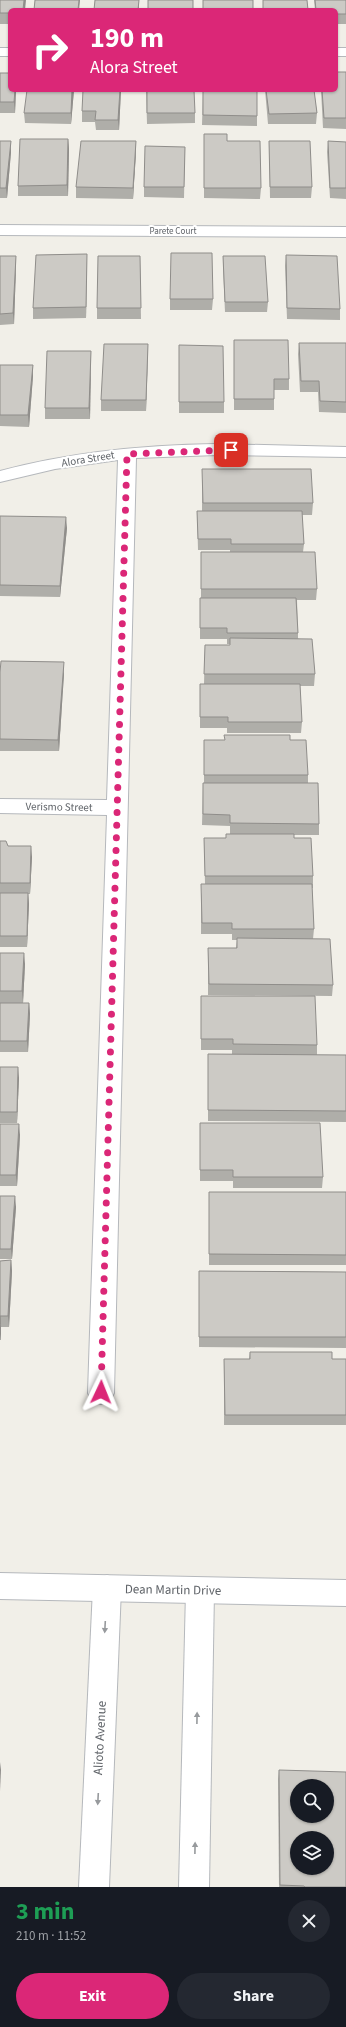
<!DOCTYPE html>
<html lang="en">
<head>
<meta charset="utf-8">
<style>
  :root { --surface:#171b24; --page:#242831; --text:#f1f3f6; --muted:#9ea1a6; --accent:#db2777 }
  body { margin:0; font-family:"Source Sans 3",sans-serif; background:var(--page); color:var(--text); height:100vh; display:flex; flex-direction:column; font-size:15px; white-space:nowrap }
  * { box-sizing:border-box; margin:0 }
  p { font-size:13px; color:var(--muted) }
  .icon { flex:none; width:22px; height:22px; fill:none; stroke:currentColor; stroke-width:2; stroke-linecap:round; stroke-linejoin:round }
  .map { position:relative; height:1887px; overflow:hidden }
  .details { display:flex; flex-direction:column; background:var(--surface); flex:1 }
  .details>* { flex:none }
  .guide { position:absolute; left:8px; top:8px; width:330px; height:84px; border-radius:6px; box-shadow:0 1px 3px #0004; background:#db2777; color:#fff; overflow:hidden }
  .fabs { position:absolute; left:290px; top:1779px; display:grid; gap:8px }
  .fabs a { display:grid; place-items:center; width:44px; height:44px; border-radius:50%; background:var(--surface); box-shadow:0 1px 3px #0004; font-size:20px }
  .pin { position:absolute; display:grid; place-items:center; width:34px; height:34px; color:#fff; margin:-17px; border-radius:8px; box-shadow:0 2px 6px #0006 }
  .me { position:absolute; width:44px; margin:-22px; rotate:2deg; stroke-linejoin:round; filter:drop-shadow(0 0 3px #0008) }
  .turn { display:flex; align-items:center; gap:14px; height:84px; padding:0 16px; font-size:18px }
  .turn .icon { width:52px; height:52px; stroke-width:2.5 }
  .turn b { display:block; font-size:28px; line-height:34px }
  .round { display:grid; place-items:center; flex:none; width:42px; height:42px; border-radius:21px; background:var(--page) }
  .headline { display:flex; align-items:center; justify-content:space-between; height:68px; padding:0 16px }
  h1 { font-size:24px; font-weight:700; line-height:30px; color:#1e9e55 }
  .action { display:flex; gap:8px; margin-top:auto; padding:8px 16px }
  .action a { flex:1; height:46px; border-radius:24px; background:var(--accent); color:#fff; font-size:16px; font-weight:700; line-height:46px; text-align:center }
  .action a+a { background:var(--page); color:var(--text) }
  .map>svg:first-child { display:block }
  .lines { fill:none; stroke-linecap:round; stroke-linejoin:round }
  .minor-casing { stroke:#b5b8bc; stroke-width:2 }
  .tertiary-casing { stroke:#b5b8bc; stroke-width:2 }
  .minor { fill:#fff; fill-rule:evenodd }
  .tertiary { fill:#fff; fill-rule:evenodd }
  .wall { fill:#afaea9 }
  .shaded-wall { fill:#8f8d8a }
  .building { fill:#cccac5; stroke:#8f8d8a; fill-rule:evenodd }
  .oneway { fill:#979a9d }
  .route { stroke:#db2777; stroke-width:7; stroke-dasharray:0 12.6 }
  .labels { text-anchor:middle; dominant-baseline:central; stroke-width:4; stroke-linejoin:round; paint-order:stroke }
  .far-street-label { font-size:9px; fill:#5f6368; stroke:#fff }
  .street-label { font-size:11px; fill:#5f6368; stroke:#fff }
  .near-street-label { font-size:13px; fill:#5f6368; stroke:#fff }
</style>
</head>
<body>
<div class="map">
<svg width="346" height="1887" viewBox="0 0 346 1887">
  <rect width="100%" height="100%" fill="#f1efe8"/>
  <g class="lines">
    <defs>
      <g id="minor">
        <rect x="0" y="48" width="10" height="8"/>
        <rect x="336" y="48" width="10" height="8"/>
        <path d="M0 225 346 227V237L0 235Z"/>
        <path d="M217 444 346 447V457L217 455 136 458 114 1393 110 1401 101 1404 92 1401 88 1393 107 815 0 813V799L107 800 118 460 55 469 0 482V471C71 452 143 445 217 444Z"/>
        <path d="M107 1575 117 1579 121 1588 109 1887H79L93 1588 97 1579Z"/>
        <path d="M200 1578 210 1582 214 1591 209 1887H179L186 1591 190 1582Z"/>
      </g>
      <path id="tertiary" d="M0 1573 346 1580V1606L0 1599Z"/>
    </defs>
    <!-- minor casing -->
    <use href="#minor" class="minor-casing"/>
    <!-- tertiary casing -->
    <use href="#tertiary" class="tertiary-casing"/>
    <!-- minor -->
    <use href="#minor" class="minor"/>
    <!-- tertiary -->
    <use href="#tertiary" class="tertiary"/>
  </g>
  <!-- wall -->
  <g class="wall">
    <path d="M0 0 10 10V24H0Z"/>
    <path d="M314 0H346V24H336V10H315Z"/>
    <path d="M346 72V129L323 128 321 90H336Z"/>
    <path d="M0 73 10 90H16L15 113H0Z"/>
    <path d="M74 90 71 124 25 123 24 113Z"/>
    <path d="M121 90 119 130H96L95 122H82V111Z"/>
    <path d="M146 90 195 113V123L147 124Z"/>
    <path d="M203 90 257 116V126L202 125Z"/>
    <path d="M265 90H314L317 113 316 124H268Z"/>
    <path d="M204 134 227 141 261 188 260 199 204 198Z"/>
    <path d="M68 139 69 149 68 196H18V186Z"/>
    <path d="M0 141H11V152L7 198H0Z"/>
    <path d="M136 141V152L133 199 76 198V187Z"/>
    <path d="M269 141 312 187 311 198H270Z"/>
    <path d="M328 141 346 142V199L330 198 327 152Z"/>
    <path d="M185 147 184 198 144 197V187Z"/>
    <path d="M87 254 86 318 33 319V308Z"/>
    <path d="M286 255 340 309V320L287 319 285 266Z"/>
    <path d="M0 256H16V267L14 324 0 325Z"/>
    <path d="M140 256 141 319H97V308Z"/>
    <path d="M223 256 268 302 267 312H225L223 267Z"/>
    <path d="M170 299H213L212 310H170Z"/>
    <path d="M299 343H346V413L319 412 318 392H300L298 354Z"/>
    <path d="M148 344 146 411H101V400Z"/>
    <path d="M179 345 224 402V413H179Z"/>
    <path d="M91 351V362L90 419H45V408Z"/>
    <path d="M234 351 289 379V390H274V410H234Z"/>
    <path d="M0 365H33V376L29 427 0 426Z"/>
    <path d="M202 480 313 503 312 515H302L304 544 303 552 317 589 316 600H297L298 633V638L315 674 314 686H300L302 722 301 733H227V728H200V684H204L205 645H230V644H227V639H200V598H201V552H230V550H198L197 511H202Z"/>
    <path d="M0 516 67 528 60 597 0 596Z"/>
    <path d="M0 672 64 673 59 751H0Z"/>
    <path d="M290 740 308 775V783L319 824V835H294V838L313 876V888H312L314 929 313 939 333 985 332 996 208 995V948H236L237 940H232V934H201V895L205 884 204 838H226L230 834V826L202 825 203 783H204V751Z"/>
    <path d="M0 841 8 846 32 857 30 894H28L29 904 27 947H0Z"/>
    <path d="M0 953 25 964 23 1003H0Z"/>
    <path d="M0 1003H29L30 1014 28 1052H0Z"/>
    <path d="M201 1007 317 1045V1055H346V1122L208 1121V1054H232V1050H201Z"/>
    <path d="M0 1067 19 1078 17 1123H0Z"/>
    <path d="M0 1124 20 1135 17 1186H0Z"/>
    <path d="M200 1134 323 1177 322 1188H233V1181H200Z"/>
    <rect x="209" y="1192" width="137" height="73"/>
    <path d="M0 1196 16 1207 12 1259H0Z"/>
    <path d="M11 1260 12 1271 9 1327H1V1340H0V1261Z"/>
    <path d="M199 1271 346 1272V1348L199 1347Z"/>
    <path d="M250 1352 332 1359H346V1425H224V1359H249Z"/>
    <path d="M279 1770 346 1887H279L278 1779Z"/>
  </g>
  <!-- shaded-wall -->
  <g class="shaded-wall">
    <path d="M24 0H26L25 10H23Z"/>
    <path d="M79 0H80L79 10H78Z"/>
    <path d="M139 0V10H138Z"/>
    <path d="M15 90H16L15 113 14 102Z"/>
    <path d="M72 90H74L71 124V113Z"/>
    <path d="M120 90H121L119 130 118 120Z"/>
    <path d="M68 139 69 149 68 196 67 185Z"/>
    <path d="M11 141V152L7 198 6 188Z"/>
    <path d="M136 141V152L133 199V188Z"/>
    <path d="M87 254V265L86 318V307Z"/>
    <path d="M16 256V267L14 324 13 313Z"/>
    <path d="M148 344V355L146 411V400Z"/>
    <path d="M91 351V362L90 419 89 408Z"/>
    <path d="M33 365V376L29 427 28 415Z"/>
    <path d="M66 517 67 528 60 597V586Z"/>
    <path d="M64 662V673L59 751 58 740Z"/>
    <path d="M31 846 32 857 30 894V883Z"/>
    <path d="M28 893 29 904 27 947V936Z"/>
    <path d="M24 953 25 964 23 1003 22 991Z"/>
    <path d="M29 1003 30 1014 28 1052 27 1041Z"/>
    <path d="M18 1067 19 1078 17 1123V1112Z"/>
    <path d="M19 1124 20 1135 17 1186 16 1175Z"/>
    <path d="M15 1196 16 1207 12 1259 11 1249Z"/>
    <path d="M11 1260 12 1271 9 1327 8 1316Z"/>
    <path d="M0 1316 1 1327V1340L0 1334Z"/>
    <path d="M0 1762 1 1770 0 1791Z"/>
  </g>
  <!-- building -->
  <g class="building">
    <path d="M0 0H24L23 10H10V13H0Z"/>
    <path d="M35 0H79L78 10H34Z"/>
    <path d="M95 0H139L138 10H94Z"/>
    <rect x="148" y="0" width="45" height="10"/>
    <rect x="203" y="0" width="50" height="10"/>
    <path d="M263 0H307L308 10H263Z"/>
    <path d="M315 0H346V14H336V10H316Z"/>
    <path d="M336 72H346V118H324L322 90H336Z"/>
    <path d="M0 73H10V90H15L14 102H0Z"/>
    <path d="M27 90H72L71 113H24Z"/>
    <path d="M83 90H120L118 120H95L96 111H82Z"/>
    <path d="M147 90H194L195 113H147Z"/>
    <path d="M203 90H257V116L203 115Z"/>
    <path d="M266 90H314L317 113 269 114Z"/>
    <path d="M204 134H227V141H260L261 188H204Z"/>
    <path d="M20 139H68L67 185 18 186Z"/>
    <path d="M0 141H11L6 188H0Z"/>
    <path d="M81 141H136L133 188 76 187Z"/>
    <path d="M269 141H310L312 187H270Z"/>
    <path d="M328 141 346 142V188H330Z"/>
    <path d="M145 146 185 147 184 187H144Z"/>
    <path d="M171 253H212L213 299H170Z"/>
    <path d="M87 254 86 307 33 308 36 255Z"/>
    <path d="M286 255 337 256 340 309 287 308Z"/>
    <path d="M0 256H16L13 313 0 314Z"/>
    <path d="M98 256H140L141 308H97Z"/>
    <path d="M223 256H265L268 302H225Z"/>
    <path d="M234 340H288L289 379H274V399H234Z"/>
    <path d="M299 343H346V402L320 401 319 381H301Z"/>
    <path d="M104 344H148L146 400H101Z"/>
    <path d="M179 345 223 346 224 402H179Z"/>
    <path d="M47 351H91L89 408H45Z"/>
    <path d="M0 365H33L28 415H0Z"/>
    <path d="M202 469H311L313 503H203Z"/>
    <path d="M197 511H302L304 544H231V539H198Z"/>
    <path d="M0 516 66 517 60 586 0 585Z"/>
    <path d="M201 552H315L317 589H201Z"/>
    <path d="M200 598H296L298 633H227V628H200Z"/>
    <path d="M230 638 312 639 315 674H204L205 645H230Z"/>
    <path d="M1 661 64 662 58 740 0 739V672Z"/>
    <path d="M200 684H300L302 722H228V717H200Z"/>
    <path d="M224 735H290V740H306L308 775H204V740H225Z"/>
    <path d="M203 783H318L319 824 230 823V815L203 814Z"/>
    <path d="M226 834H294V838H311L313 876H205L204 838H226Z"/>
    <path d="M0 841H6L8 846H31L30 883H0Z"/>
    <path d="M201 884H312L314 929H232V923H202Z"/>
    <path d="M0 893H28L27 936H0Z"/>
    <path d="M237 938 330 939 333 985 209 984 208 948H237Z"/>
    <path d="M0 953H24L22 991H0Z"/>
    <path d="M201 996H315L317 1045 233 1044V1039H201Z"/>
    <path d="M0 1003H29L27 1041H0Z"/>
    <path d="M208 1054 346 1055V1111L208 1110Z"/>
    <path d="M0 1067H18L17 1112H0Z"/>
    <path d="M200 1123H320L323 1177H233V1170H200Z"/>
    <path d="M0 1124H19L16 1175H0Z"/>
    <path d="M209 1192H346V1255L209 1254Z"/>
    <path d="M0 1196H15L11 1249H0Z"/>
    <path d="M11 1260 8 1316H0V1324V1261Z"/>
    <path d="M199 1271 346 1272V1337H199Z"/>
    <path d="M250 1352H332V1359H346V1415H225L224 1359H250Z"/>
    <path d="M279 1770 346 1772V1887H305L304 1886 280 1885ZM297 1786H327V1816H297ZM297 1838H327V1868H297Z"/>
  </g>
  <!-- one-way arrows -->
  <defs><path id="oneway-solid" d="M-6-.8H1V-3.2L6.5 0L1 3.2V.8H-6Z"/></defs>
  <g class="oneway">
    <use href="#oneway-solid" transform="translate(105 1627) rotate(93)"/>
    <use href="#oneway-solid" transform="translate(197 1718) rotate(-89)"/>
    <use href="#oneway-solid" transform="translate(98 1799) rotate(93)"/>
    <use href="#oneway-solid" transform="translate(195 1848) rotate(-89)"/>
  </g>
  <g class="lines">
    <!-- route -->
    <path class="route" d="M101 1392 127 454 231 450"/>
  </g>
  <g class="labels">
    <!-- far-street labels -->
    <g class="far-street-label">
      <text x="173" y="231">Parete Court</text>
    </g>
    <!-- street labels -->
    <g class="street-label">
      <text transform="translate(88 459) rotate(-9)">Alora Street</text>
      <text transform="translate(59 807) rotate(1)">Verismo Street</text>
    </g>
    <!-- near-street labels -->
    <g class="near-street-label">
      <text transform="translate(173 1590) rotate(1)">Dean Martin Drive</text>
      <text transform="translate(100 1738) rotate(-87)">Alioto Avenue</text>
    </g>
  </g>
</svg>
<div class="fabs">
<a><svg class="icon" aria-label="search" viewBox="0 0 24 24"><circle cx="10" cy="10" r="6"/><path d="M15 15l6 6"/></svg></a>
<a><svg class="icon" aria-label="layers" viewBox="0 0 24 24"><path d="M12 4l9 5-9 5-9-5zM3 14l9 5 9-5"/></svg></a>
</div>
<div class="pin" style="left:231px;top:450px;background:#d93025"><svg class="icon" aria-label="arrive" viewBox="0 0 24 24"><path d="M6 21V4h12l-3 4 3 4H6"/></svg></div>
<svg class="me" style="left:101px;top:1392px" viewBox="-20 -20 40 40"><path d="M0-17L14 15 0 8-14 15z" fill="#db2777" stroke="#fff" stroke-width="4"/></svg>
<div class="guide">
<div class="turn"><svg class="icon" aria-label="right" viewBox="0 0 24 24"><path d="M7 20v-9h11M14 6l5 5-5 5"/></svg><div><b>190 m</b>Alora Street</div></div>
</div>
</div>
<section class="details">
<div class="headline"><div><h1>3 min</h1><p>210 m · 11:52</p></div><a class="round"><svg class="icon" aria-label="close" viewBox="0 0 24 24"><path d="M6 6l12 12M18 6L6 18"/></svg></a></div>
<div class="action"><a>Exit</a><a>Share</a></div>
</section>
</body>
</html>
